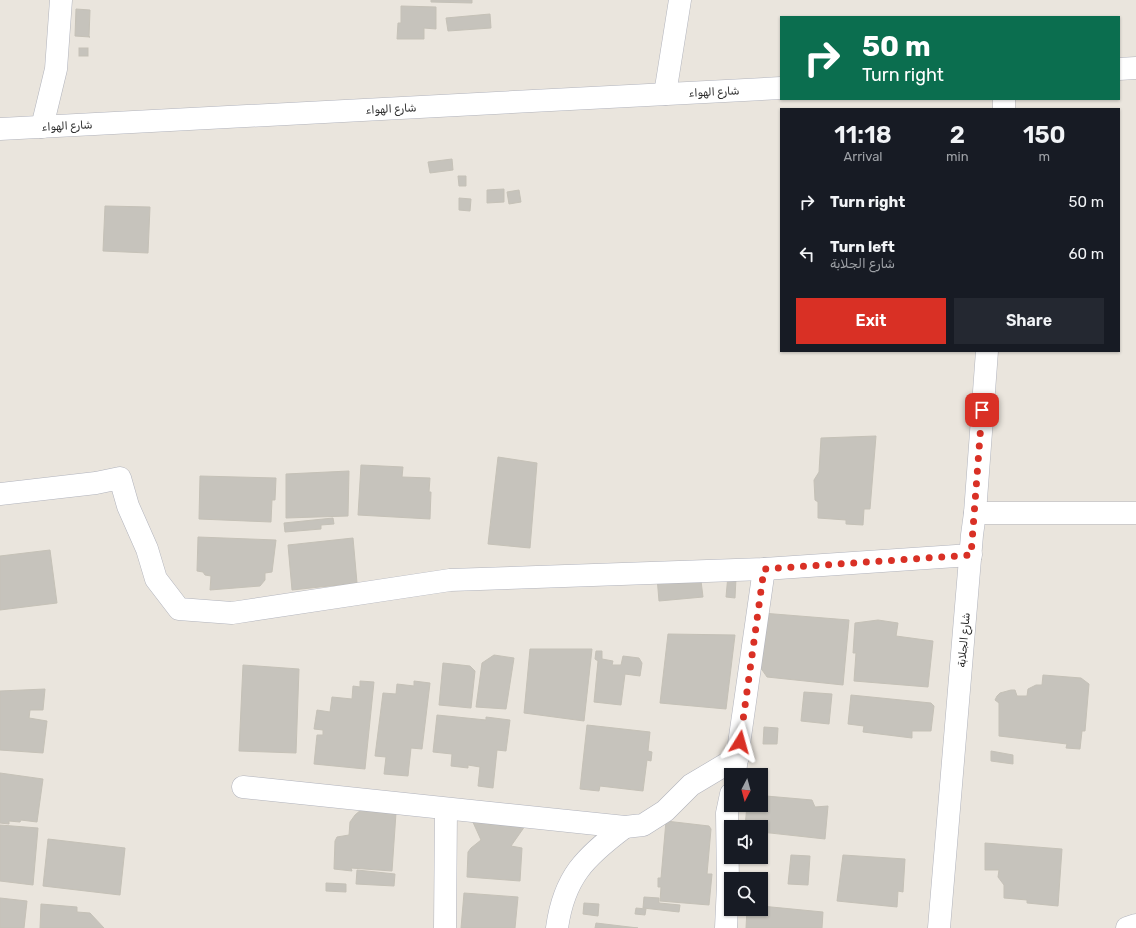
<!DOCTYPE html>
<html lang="en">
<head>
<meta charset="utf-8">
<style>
  :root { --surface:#171b24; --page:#242831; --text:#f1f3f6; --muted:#9ea1a6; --accent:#d93025 }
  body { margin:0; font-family:Rubik,Vazirmatn,sans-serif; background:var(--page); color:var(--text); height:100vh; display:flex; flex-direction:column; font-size:15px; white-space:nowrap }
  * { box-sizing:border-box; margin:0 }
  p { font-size:13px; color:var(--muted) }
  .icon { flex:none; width:22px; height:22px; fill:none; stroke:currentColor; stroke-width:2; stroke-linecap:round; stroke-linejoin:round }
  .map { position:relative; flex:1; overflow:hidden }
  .sheet { position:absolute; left:780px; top:108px; width:340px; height:244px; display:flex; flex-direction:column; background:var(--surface); border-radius:0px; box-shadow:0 1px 3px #0004 }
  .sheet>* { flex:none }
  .top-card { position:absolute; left:780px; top:16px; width:340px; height:84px; border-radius:0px; box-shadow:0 1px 3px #0004; background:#0b6e4f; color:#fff; overflow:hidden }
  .needle { width:26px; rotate:186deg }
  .buttons { position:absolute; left:724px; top:768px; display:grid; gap:8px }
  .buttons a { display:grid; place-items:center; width:44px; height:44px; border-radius:0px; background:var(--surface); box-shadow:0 1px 3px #0004; font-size:20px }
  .pin { position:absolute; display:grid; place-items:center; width:34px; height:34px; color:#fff; margin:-17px; border-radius:8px; box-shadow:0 2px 6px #0006 }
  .me { position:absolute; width:44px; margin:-22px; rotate:8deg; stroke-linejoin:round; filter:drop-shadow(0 0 3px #0008) }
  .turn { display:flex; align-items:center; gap:14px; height:84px; padding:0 16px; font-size:18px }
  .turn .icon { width:52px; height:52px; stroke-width:2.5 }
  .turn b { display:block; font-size:28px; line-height:34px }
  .eta { display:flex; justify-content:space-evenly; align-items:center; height:68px; text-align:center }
  .eta b { font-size:24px; font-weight:600; line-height:28px }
  .cta { display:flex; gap:8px; margin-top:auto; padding:8px 16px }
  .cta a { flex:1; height:46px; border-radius:0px; background:var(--accent); color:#fff; font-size:16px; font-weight:600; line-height:46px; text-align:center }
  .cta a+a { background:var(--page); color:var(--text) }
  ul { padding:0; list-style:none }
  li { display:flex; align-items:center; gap:12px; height:52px; padding:0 16px }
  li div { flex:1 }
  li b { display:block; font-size:15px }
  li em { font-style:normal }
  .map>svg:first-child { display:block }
  .building { fill:#c6c3bc; stroke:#c5c1b7 }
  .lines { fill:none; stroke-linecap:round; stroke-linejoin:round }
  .minor-casing { stroke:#b1b3bc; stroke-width:23 }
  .tertiary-casing { stroke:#b1b3bc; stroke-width:23 }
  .minor { stroke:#fff; stroke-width:22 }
  .tertiary { stroke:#fff; stroke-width:22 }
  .route { stroke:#d93025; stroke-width:7; stroke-dasharray:0 12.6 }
  .labels { text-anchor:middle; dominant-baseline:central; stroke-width:3; stroke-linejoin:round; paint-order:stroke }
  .street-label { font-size:11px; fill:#2a2a2a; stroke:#fff }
</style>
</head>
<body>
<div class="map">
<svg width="1136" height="928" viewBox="0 0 1136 928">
  <rect width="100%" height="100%" fill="#eae5dd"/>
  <!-- building -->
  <g class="building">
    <path d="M431 0H472V3L431 2Z"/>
    <path d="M401 6 436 7V29L424 28V39H397L398 23H401Z"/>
    <path d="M76 9 90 10 89 37H90L75 36Z"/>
    <path d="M490 14 491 28 448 31 446 18Z"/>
    <rect x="79" y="48" width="9" height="8"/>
    <path d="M452 159 453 170 430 173 428 162Z"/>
    <path d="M458 176H466V186H459Z"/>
    <path d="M504 189V202L487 203V190Z"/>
    <path d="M519 190 521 202 509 204 507 192Z"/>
    <path d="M459 198 471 199 470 211 459 210Z"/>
    <path d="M105 206 150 207 148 253 103 251Z"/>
    <path d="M876 436 870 509H864L863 525 846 524V520L818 518V502L815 500 814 480 819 472 821 438Z"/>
    <path d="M498 457 537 463 530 548 488 544Z"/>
    <path d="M361 465 403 467 402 477 430 478 429 492H431L430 519 358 515Z"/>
    <path d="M349 471 348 516 286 518V474Z"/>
    <path d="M200 476 276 478 275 500H272L271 522 199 519Z"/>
    <path d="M333 518 334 524 321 525V529L285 532 284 523Z"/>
    <path d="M198 537 276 540 272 572 265 573V580L260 586 210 590 211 576 205 575 203 572 197 571Z"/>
    <path d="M353 538 357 583 292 590 288 545Z"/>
    <path d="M50 550 57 603 0 610V556Z"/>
    <path d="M700 573 703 597 659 601 657 577Z"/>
    <path d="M728 575 736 578 735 598 726 597Z"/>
    <path d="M762 613 849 620 843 685 767 677 758 664Z"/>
    <path d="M878 620 898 623 896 636 933 641 928 687 854 681 856 653H853L855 623Z"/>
    <path d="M668 634 735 635 726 709 660 703Z"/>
    <path d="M530 649H592L584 721 524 713Z"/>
    <path d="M596 651H602V659L613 661 612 665H621L623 656 639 658 642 663 640 676 625 674 621 705 594 702 598 661 595 659Z"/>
    <path d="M494 655 514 658 506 709 476 707 482 663Z"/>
    <path d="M443 663 470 666 475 671 471 708 439 705Z"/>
    <path d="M243 665 299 669 296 753 239 751Z"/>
    <path d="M1043 675 1081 678 1089 684 1085 731H1082L1080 749 1066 748 1067 744 999 736V703L995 700 997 696 1000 693 1011 690H1015L1017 696H1027L1028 689 1036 685H1042Z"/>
    <path d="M360 681 374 682 365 769 314 764 317 735H323V730L314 729 317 710 330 712 332 697 352 699 353 686 360 687Z"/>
    <path d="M414 681 430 683 422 749 411 748 408 776 384 774 386 757 375 756 383 693 396 694 397 684 414 686Z"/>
    <path d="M45 689 43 710H30L29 718 47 721 43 753 0 750V691Z"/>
    <path d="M804 692 832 694 829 724 801 721Z"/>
    <path d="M851 695 931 703 934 706 931 731H912V738L863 732 864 726 848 724Z"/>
    <path d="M437 715 486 720V717L510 720 506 751 497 750 493 788 478 786 480 767 468 765V768L451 766 452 754 433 752Z"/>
    <path d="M587 725 650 732 648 751 652 752 651 761 647 760 643 791 600 786 599 791 580 789Z"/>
    <path d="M764 727 778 728 777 744H763Z"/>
    <path d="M991 751 1013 755V764L991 761Z"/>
    <path d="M0 773 43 779 37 822 21 820 20 822 9 821V824L0 823Z"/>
    <path d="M766 796 812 800 815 807 828 806 825 839 761 832V827H745L747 805H761V800Z"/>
    <path d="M362 809 396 813 392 871 351 868 352 871 334 869 335 841 337 837 349 835 350 822 355 815Z"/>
    <path d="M486 818 490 826 491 818 525 826 511 846 522 848 520 881 467 877 468 852 471 848 481 840 472 820Z"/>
    <path d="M666 821 709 826 711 829 707 874H712L709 905 660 901 661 887H658V878H661Z"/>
    <path d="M0 825 38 828 33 885 0 881Z"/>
    <path d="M48 839 125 848 120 895 43 886Z"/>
    <path d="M985 843 1062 849 1058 906 1027 903V900L1004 898V885L998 877 999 870H985Z"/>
    <path d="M791 855 810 856 808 885 788 884Z"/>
    <path d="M843 855 905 859 903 892 898 891 897 907 837 901Z"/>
    <path d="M357 870 395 874 394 886 356 884Z"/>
    <path d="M326 883 346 884V892L326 891Z"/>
    <path d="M464 893 518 897 515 928H461Z"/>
    <path d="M644 897 659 898V903L680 905 679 912 643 908Z"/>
    <path d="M0 898 27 901 24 928H0Z"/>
    <path d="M584 903 599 904 598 916 583 914Z"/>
    <path d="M41 904 77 907V912L90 913 104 928H40Z"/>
    <path d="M761 906 823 912 822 928H746L747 909H761Z"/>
    <path d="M636 908 646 909 645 915 635 914Z"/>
    <path d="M596 923 638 928H595Z"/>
  </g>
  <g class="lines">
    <defs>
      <g id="minor">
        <path d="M665 94 680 0"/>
        <path d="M1004 109V99"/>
        <path d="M42 127 56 69 61 0"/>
        <path d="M0 494 96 483 120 478 128 506 147 549 156 579 179 609 232 613 450 580 764 569 971 555"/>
        <path d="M975 513H1136"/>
        <path d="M735 772 764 569"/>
        <path d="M243 787 625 827 643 825 665 811 691 785 738 757"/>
        <path d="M445 928 446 809"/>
        <path d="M557 928C564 877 585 857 625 827"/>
        <path d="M726 928 728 885 727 813 731 794"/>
        <path d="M939 928 972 535 975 513 987 351"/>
        <path d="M1127 928 1136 925"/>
      </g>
      <g id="tertiary">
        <path d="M1119 69 1136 68"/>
        <path d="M0 129 781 88"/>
      </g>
    </defs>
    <!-- minor casing -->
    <use href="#minor" class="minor-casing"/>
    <!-- tertiary casing -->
    <use href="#tertiary" class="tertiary-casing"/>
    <!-- minor -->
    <use href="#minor" class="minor"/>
    <!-- tertiary -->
    <use href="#tertiary" class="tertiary"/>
  </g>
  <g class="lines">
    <!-- route -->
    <path class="route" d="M740 742 764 569 971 555 982 410"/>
  </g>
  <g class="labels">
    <!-- street labels -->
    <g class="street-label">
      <text transform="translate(714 92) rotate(-3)">شارع الهواء</text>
      <text transform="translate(391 109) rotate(-3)">شارع الهواء</text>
      <text transform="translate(67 126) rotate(-3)">شارع الهواء</text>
      <text transform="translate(964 640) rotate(-85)">شارع الجلابة</text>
    </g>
  </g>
</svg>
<div class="buttons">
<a><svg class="needle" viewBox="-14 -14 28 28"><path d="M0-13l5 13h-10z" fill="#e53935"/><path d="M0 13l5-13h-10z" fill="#9ea1a6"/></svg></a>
<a><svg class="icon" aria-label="sound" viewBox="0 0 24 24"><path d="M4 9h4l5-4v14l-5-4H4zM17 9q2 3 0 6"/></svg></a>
<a><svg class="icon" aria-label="search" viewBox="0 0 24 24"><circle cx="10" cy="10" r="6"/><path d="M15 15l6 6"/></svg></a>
</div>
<div class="pin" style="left:982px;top:410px;background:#d93025"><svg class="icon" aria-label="arrive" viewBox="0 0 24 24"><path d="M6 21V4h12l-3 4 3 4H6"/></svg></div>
<svg class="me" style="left:740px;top:742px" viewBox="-20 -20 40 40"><path d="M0-17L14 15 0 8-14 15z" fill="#d93025" stroke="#fff" stroke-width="4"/></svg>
<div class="top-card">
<div class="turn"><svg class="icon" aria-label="right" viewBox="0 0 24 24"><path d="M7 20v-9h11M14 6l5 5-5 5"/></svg><div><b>50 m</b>Turn right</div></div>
</div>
<section class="sheet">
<div class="eta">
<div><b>11:18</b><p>Arrival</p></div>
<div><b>2</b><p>min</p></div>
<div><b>150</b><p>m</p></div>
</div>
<ul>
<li><svg class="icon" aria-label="right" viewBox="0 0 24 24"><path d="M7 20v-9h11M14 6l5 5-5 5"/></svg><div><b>Turn right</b></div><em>50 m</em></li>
<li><svg class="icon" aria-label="left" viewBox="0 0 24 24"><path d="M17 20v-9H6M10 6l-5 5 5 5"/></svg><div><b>Turn left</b><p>شارع الجلابة</p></div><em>60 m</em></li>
</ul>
<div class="cta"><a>Exit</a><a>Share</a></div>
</section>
</div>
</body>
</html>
